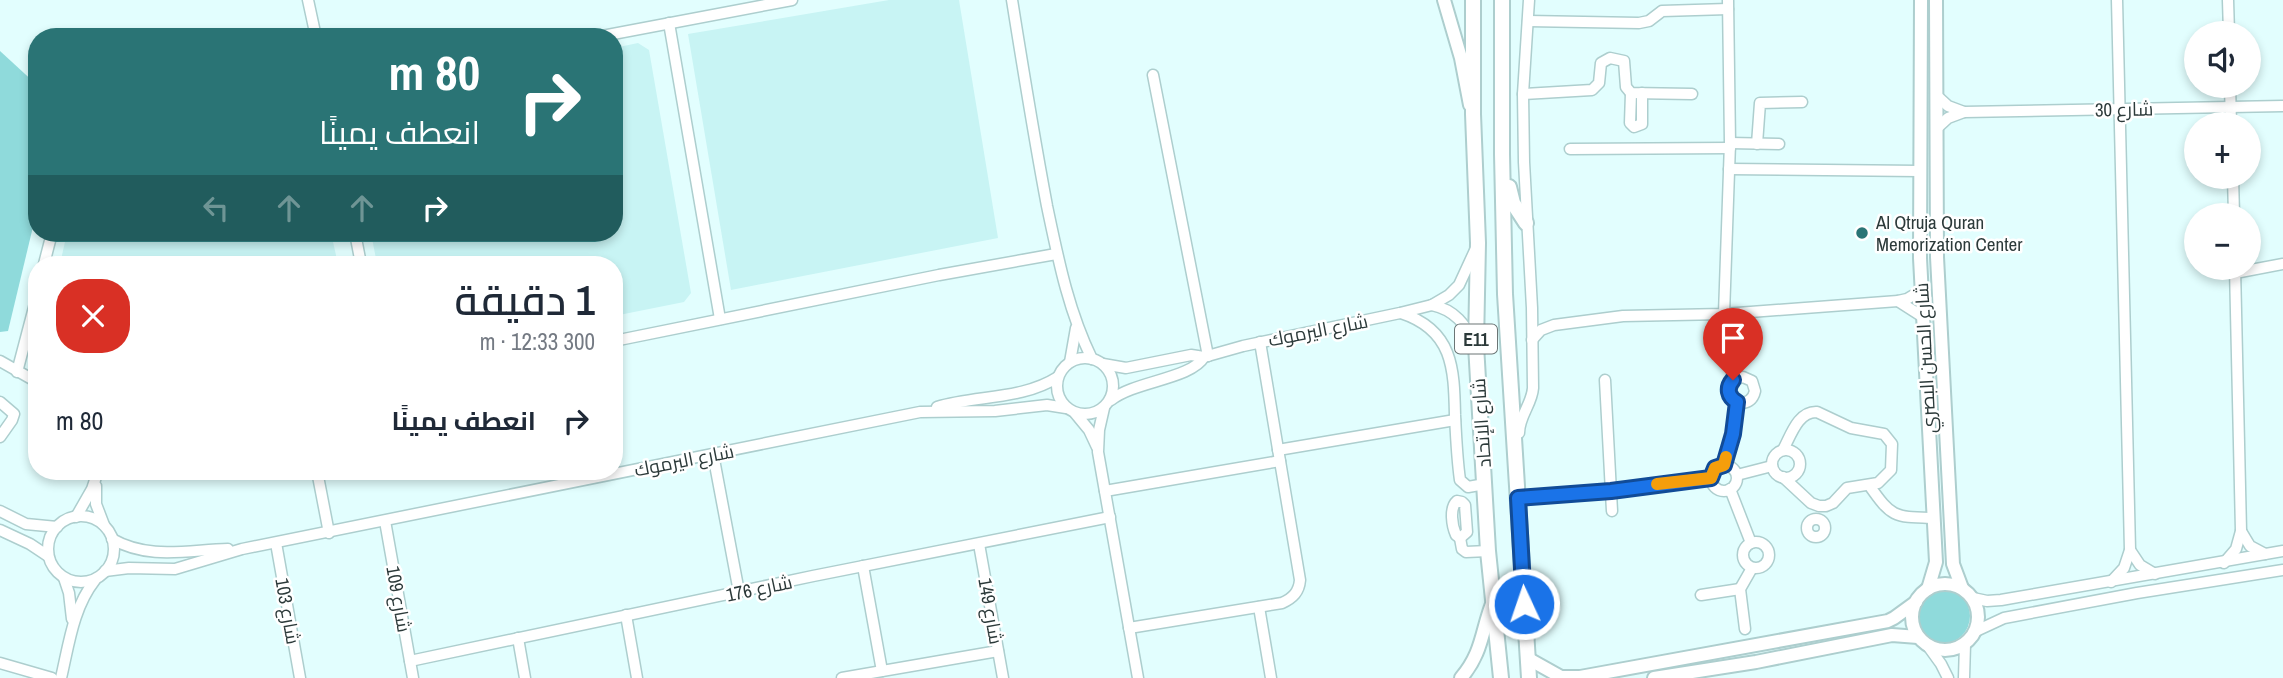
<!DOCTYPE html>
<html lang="ar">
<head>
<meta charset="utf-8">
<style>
  :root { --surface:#fff; --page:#f2f2f3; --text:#1f2937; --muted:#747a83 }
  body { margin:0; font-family:"Archivo Narrow",Cairo,sans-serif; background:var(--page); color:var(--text); direction:rtl; height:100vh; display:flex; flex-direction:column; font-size:26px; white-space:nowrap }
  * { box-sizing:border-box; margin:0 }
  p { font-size:23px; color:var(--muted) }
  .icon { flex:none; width:38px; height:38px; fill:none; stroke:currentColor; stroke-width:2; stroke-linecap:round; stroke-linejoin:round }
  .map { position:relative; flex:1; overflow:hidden; direction:ltr }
  .side { position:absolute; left:28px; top:256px; width:595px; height:224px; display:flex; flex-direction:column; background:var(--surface); border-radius:28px; box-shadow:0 4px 10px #0003; direction:rtl }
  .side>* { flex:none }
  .top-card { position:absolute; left:28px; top:28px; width:595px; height:214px; border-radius:28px; box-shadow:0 4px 10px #0003; direction:rtl; background:#2a7475; color:#fff; overflow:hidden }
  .buttons { position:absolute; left:2184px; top:21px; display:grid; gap:14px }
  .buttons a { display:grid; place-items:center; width:77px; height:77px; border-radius:50%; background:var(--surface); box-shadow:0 4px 10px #0003; font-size:35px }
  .pin { position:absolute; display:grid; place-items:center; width:60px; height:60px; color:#fff; margin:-72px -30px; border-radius:50% 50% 50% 0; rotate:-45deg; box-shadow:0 0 7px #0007 }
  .pin .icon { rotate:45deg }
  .me { position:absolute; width:77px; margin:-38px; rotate:357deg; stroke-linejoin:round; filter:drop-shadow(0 0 5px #0008) }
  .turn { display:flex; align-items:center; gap:24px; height:147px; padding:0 28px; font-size:32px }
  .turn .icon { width:91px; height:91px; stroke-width:2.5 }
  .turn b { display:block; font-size:49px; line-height:60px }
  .lanes { display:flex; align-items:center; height:66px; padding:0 28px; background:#0003; justify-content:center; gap:35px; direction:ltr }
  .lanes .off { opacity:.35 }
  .round { display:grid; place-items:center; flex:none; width:74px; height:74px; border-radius:28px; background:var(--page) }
  .headline { display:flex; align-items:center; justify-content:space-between; height:119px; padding:0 28px }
  h1 { font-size:42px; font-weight:600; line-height:52px }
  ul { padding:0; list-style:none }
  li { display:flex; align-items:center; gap:21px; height:91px; padding:0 28px }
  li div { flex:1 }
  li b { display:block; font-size:26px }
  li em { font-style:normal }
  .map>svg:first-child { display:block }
  .built { fill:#c8f4f4 }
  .green { fill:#8fdadb }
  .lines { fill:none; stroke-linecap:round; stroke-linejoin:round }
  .minor-casing { stroke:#adcece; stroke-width:13 }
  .major-casing { stroke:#adcece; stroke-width:16 }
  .highway-casing { stroke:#adcece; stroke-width:18 }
  .minor { stroke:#fff; stroke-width:10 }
  .major { stroke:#fff; stroke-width:12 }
  .highway { stroke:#fff; stroke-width:14 }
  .route-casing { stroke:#114b97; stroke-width:18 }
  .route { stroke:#1a73e8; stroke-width:12 }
  .slow { stroke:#f59e0b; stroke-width:12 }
  .poi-dot { fill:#2a7475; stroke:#fff; stroke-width:2.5 }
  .labels { text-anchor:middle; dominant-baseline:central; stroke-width:5; stroke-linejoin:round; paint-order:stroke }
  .shield { fill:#fff; stroke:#6b7575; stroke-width:2 }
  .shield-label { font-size:18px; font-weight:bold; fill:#2c3a3a }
  .street-label { font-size:19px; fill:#2c3a3a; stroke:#fff }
  .poi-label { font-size:19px; fill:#2c3a3a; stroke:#fff; text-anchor:start }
</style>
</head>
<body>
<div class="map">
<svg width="2283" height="678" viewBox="0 0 2283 678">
  <rect width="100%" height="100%" fill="#e2fefe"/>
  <!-- built -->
  <g class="built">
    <path d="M889 0H959L998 238 731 290 688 34Z"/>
    <path d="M638 43 649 50 691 293 684 302 614 316V264H377L371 233H614V48Z"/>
    <path d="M67 233H331L338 264H60Z"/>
  </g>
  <!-- green -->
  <g class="green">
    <path d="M0 51 37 85V210L8 331 0 332Z"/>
    <circle cx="1942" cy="616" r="28"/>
  </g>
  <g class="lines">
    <defs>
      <g id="minor">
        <path d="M308 0 316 37"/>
        <path d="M1012 0C1023 69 1034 137 1047 206 1058 258 1068 310 1092 359"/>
        <path d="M1728 0 1730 143 1724 314 1733 380 1729 386V393L1737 403C1747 404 1753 400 1755 391L1752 381 1743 377 1733 380"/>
        <path d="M2228 0 2229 33"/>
        <path d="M1528 21 1639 23 1649 21 1662 11 1728 9"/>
        <path d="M669 23 720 319"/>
        <path d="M597 37 792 0"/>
        <path d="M1153 75 1208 356"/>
        <path d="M2230 86 2231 124"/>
        <path d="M1631 93 1630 123 1634 127 1642 124V93"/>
        <path d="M1523 94 1592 90 1599 83 1601 63 1610 58 1624 61 1626 87 1631 93 1692 94"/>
        <path d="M1936 95 1948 106 1964 112 2283 106"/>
        <path d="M1936 129 1948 118 1964 112"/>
        <path d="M1730 143 1779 144"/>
        <path d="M1757 144 1760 103 1802 102"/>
        <path d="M1570 149 1730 148"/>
        <path d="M1729 169 1919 171"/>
        <path d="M2233 177 2234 215"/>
        <path d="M355 233 361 264"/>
        <path d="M44 264 52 233"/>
        <path d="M2235 273 2283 264"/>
        <path d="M1898 301 1923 317"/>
        <path d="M1432 305C1455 310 1465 324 1476 345"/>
        <path d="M1401 313C1453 330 1454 368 1455 415 1456 436 1457 459 1460 480L1468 487 1485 484"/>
        <path d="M1532 340 1541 330 1554 325 1623 316 1724 314 1898 301 1907 299 1922 290"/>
        <path d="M614 341 939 275 1056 254"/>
        <circle cx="1085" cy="386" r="28"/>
        <path d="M0 361 37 382"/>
        <path d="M1070 362 1076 328"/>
        <path d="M1103 364 1126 368 1191 355 1204 357 1243 346 1400 313 1432 305 1449 295 1459 285 1477 246"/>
        <path d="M17 372 37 296"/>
        <path d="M1605 380 1612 511"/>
        <path d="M1111 400C1135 381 1191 379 1204 357"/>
        <path d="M0 402 14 414 12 420 0 437"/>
        <path d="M937 407C977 395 1022 400 1058 377"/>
        <path d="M1104 408 1099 430 1098 452 1138 678"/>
        <path d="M1075 413 1089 430 1097 447"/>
        <path d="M1519 433C1519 416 1532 404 1533 388L1532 308 1524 162 1523 94 1529 0"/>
        <circle cx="1786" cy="464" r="14"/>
        <path d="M1278 450 1455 420"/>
        <path d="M713 454 739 592"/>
        <circle cx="1724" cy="478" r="13"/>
        <path d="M1724 465 1733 434 1737 403"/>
        <path d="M317 471 329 533"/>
        <path d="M1737 475 1772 466"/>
        <path d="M1783 477 1811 503 1819 506H1826L1833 503 1847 488 1878 483 1891 470 1892 444 1884 434 1851 428 1817 412C1798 411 1791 435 1783 450"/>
        <path d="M1869 485C1892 518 1894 517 1934 518"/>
        <path d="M96 486V504L104 525"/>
        <path d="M1730 489 1751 543"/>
        <path d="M1105 491 1280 461"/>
        <path d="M1518 498 1611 491 1711 478"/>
        <path d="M1457 501 1462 502 1465 505 1467 532 1460 538 1456 535C1452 526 1449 508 1457 501Z"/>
        <path d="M0 511 26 524 57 527"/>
        <circle cx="81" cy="549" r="33"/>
        <path d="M76 517 92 489 98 471"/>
        <circle cx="1816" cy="528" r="9"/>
        <path d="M385 521 413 678"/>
        <path d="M0 530 30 544 48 556"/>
        <path d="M2241 531 2250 546 2265 554"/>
        <path d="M1460 538 1462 549 1466 552 1488 551"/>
        <path d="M112 539C149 560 187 550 228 549"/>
        <circle cx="1756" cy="555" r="13"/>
        <path d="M276 543 300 678"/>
        <path d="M979 544 1003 678"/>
        <path d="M2130 550 2140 565 2155 574"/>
        <path d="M2224 563 2236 549 2241 531 2235 268"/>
        <path d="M863 566 882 671"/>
        <path d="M105 571 129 568 175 569 242 549 920 412 995 411 1047 405 1066 408"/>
        <path d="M64 578 69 593 72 619"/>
        <path d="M2111 582 2124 568 2130 550 2117 0"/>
        <path d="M1701 595 1740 589"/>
        <path d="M1973 598 1987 601 2001 600 2283 551"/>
        <path d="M1259 607 1271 678"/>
        <path d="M626 615 637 678"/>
        <path d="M1129 628 1282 603C1293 598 1299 592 1300 580L1260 342"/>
        <path d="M1745 629 1740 589 1752 568"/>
        <path d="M1976 631 2004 618 2137 593 2283 570"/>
        <path d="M518 638 525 678"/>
        <path d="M1928 646 1941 664 1948 678"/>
        <path d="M410 661 813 576 1110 517"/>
        <path d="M0 663 52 678"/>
        <path d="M61 678C69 644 73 608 95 580"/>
        <path d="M842 678 998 651"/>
        <path d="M1964 678 1965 644"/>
      </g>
      <g id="major">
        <path d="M1444 0 1461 58 1470 105"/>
        <path d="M1921 0 1920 258 1936 562 1928 589"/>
        <path d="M1936 0 1937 257 1953 564 1962 588"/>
        <circle cx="1945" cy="617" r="33"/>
        <path d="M1527 658 1561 677H1580L1888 621 1894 618 1916 602"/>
        <path d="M1461 678C1484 651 1481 629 1494 599"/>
        <path d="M1654 678 1756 662 1892 635 1918 637"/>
      </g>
      <g id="highway">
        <path d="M1473 0V114L1478 243 1476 345 1488 551 1501 678"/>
        <path d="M1502 0V154L1505 294 1529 678"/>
        <path d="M1509 187 1513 203 1526 223"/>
      </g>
    </defs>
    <!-- minor casing -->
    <use href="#minor" class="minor-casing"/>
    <!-- major casing -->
    <use href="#major" class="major-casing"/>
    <!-- highway casing -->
    <use href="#highway" class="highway-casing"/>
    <!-- minor -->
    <use href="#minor" class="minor"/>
    <!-- major -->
    <use href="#major" class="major"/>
    <!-- highway -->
    <use href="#highway" class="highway"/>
  </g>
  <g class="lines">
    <defs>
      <path id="route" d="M1524 604 1518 498 1611 491 1711 478 1715 468 1724 465 1733 434 1737 402C1728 397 1726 388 1733 380"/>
    </defs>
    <!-- route casing -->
    <use href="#route" class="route-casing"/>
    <!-- route -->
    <use href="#route" class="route"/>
    <!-- slow -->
    <path class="slow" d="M1657 484 1711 478 1715 468 1724 465 1726 457"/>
  </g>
  <!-- markers -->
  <circle class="poi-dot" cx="1862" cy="233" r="7"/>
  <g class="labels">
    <!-- shield labels -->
    <rect class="shield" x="1455" y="324.5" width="42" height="29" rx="5"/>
    <g class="shield-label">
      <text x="1476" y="339">E11</text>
    </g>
    <!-- street labels -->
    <g class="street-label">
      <text transform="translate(2124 109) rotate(-1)">شارع 30</text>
      <text transform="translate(1318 330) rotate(-11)">شارع اليرموك</text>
      <text transform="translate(1925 358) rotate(-93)">شارع الحسن البصري</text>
      <text transform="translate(1481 423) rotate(-94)">شارع الإتحاد</text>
      <text transform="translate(684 460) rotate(-11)">شارع اليرموك</text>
      <text transform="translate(759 588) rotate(-12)">شارع 176</text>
      <text transform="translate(399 599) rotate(80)">شارع 109</text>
      <text transform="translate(288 611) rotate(80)">شارع 103</text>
      <text transform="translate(991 611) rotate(80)">شارع 149</text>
    </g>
    <!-- poi labels -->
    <g class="poi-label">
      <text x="1876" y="222">Al Qtruja Quran<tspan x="1876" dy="22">Memorization Center</tspan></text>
    </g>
  </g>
</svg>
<div class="buttons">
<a><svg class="icon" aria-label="sound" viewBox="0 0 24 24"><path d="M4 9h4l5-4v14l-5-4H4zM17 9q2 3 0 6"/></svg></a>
<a>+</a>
<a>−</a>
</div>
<div class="pin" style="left:1733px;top:380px;background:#d93025"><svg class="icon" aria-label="arrive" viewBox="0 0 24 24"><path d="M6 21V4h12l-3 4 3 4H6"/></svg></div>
<svg class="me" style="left:1524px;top:604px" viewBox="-20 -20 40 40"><circle r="17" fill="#1a73e8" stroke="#fff" stroke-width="3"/><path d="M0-11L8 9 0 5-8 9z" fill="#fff"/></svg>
<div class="top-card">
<div class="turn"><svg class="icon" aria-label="right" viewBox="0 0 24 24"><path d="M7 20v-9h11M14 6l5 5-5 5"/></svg><div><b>80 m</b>انعطف يمينًا</div></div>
<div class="lanes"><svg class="icon off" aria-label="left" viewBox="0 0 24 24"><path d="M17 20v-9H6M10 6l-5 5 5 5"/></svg><svg class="icon off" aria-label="ahead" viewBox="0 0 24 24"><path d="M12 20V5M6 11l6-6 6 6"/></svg><svg class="icon off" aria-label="ahead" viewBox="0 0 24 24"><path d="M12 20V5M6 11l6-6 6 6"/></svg><svg class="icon" aria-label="right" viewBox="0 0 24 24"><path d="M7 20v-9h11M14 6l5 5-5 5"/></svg></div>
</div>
<section class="side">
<div class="headline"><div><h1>1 دقيقة</h1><p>300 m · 12:33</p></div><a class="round" style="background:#d93025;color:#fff"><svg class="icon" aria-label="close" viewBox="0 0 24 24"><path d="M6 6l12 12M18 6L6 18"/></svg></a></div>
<ul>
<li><svg class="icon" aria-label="right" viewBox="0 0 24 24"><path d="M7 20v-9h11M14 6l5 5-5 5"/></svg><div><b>انعطف يمينًا</b></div><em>80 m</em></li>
</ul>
</section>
</div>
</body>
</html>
